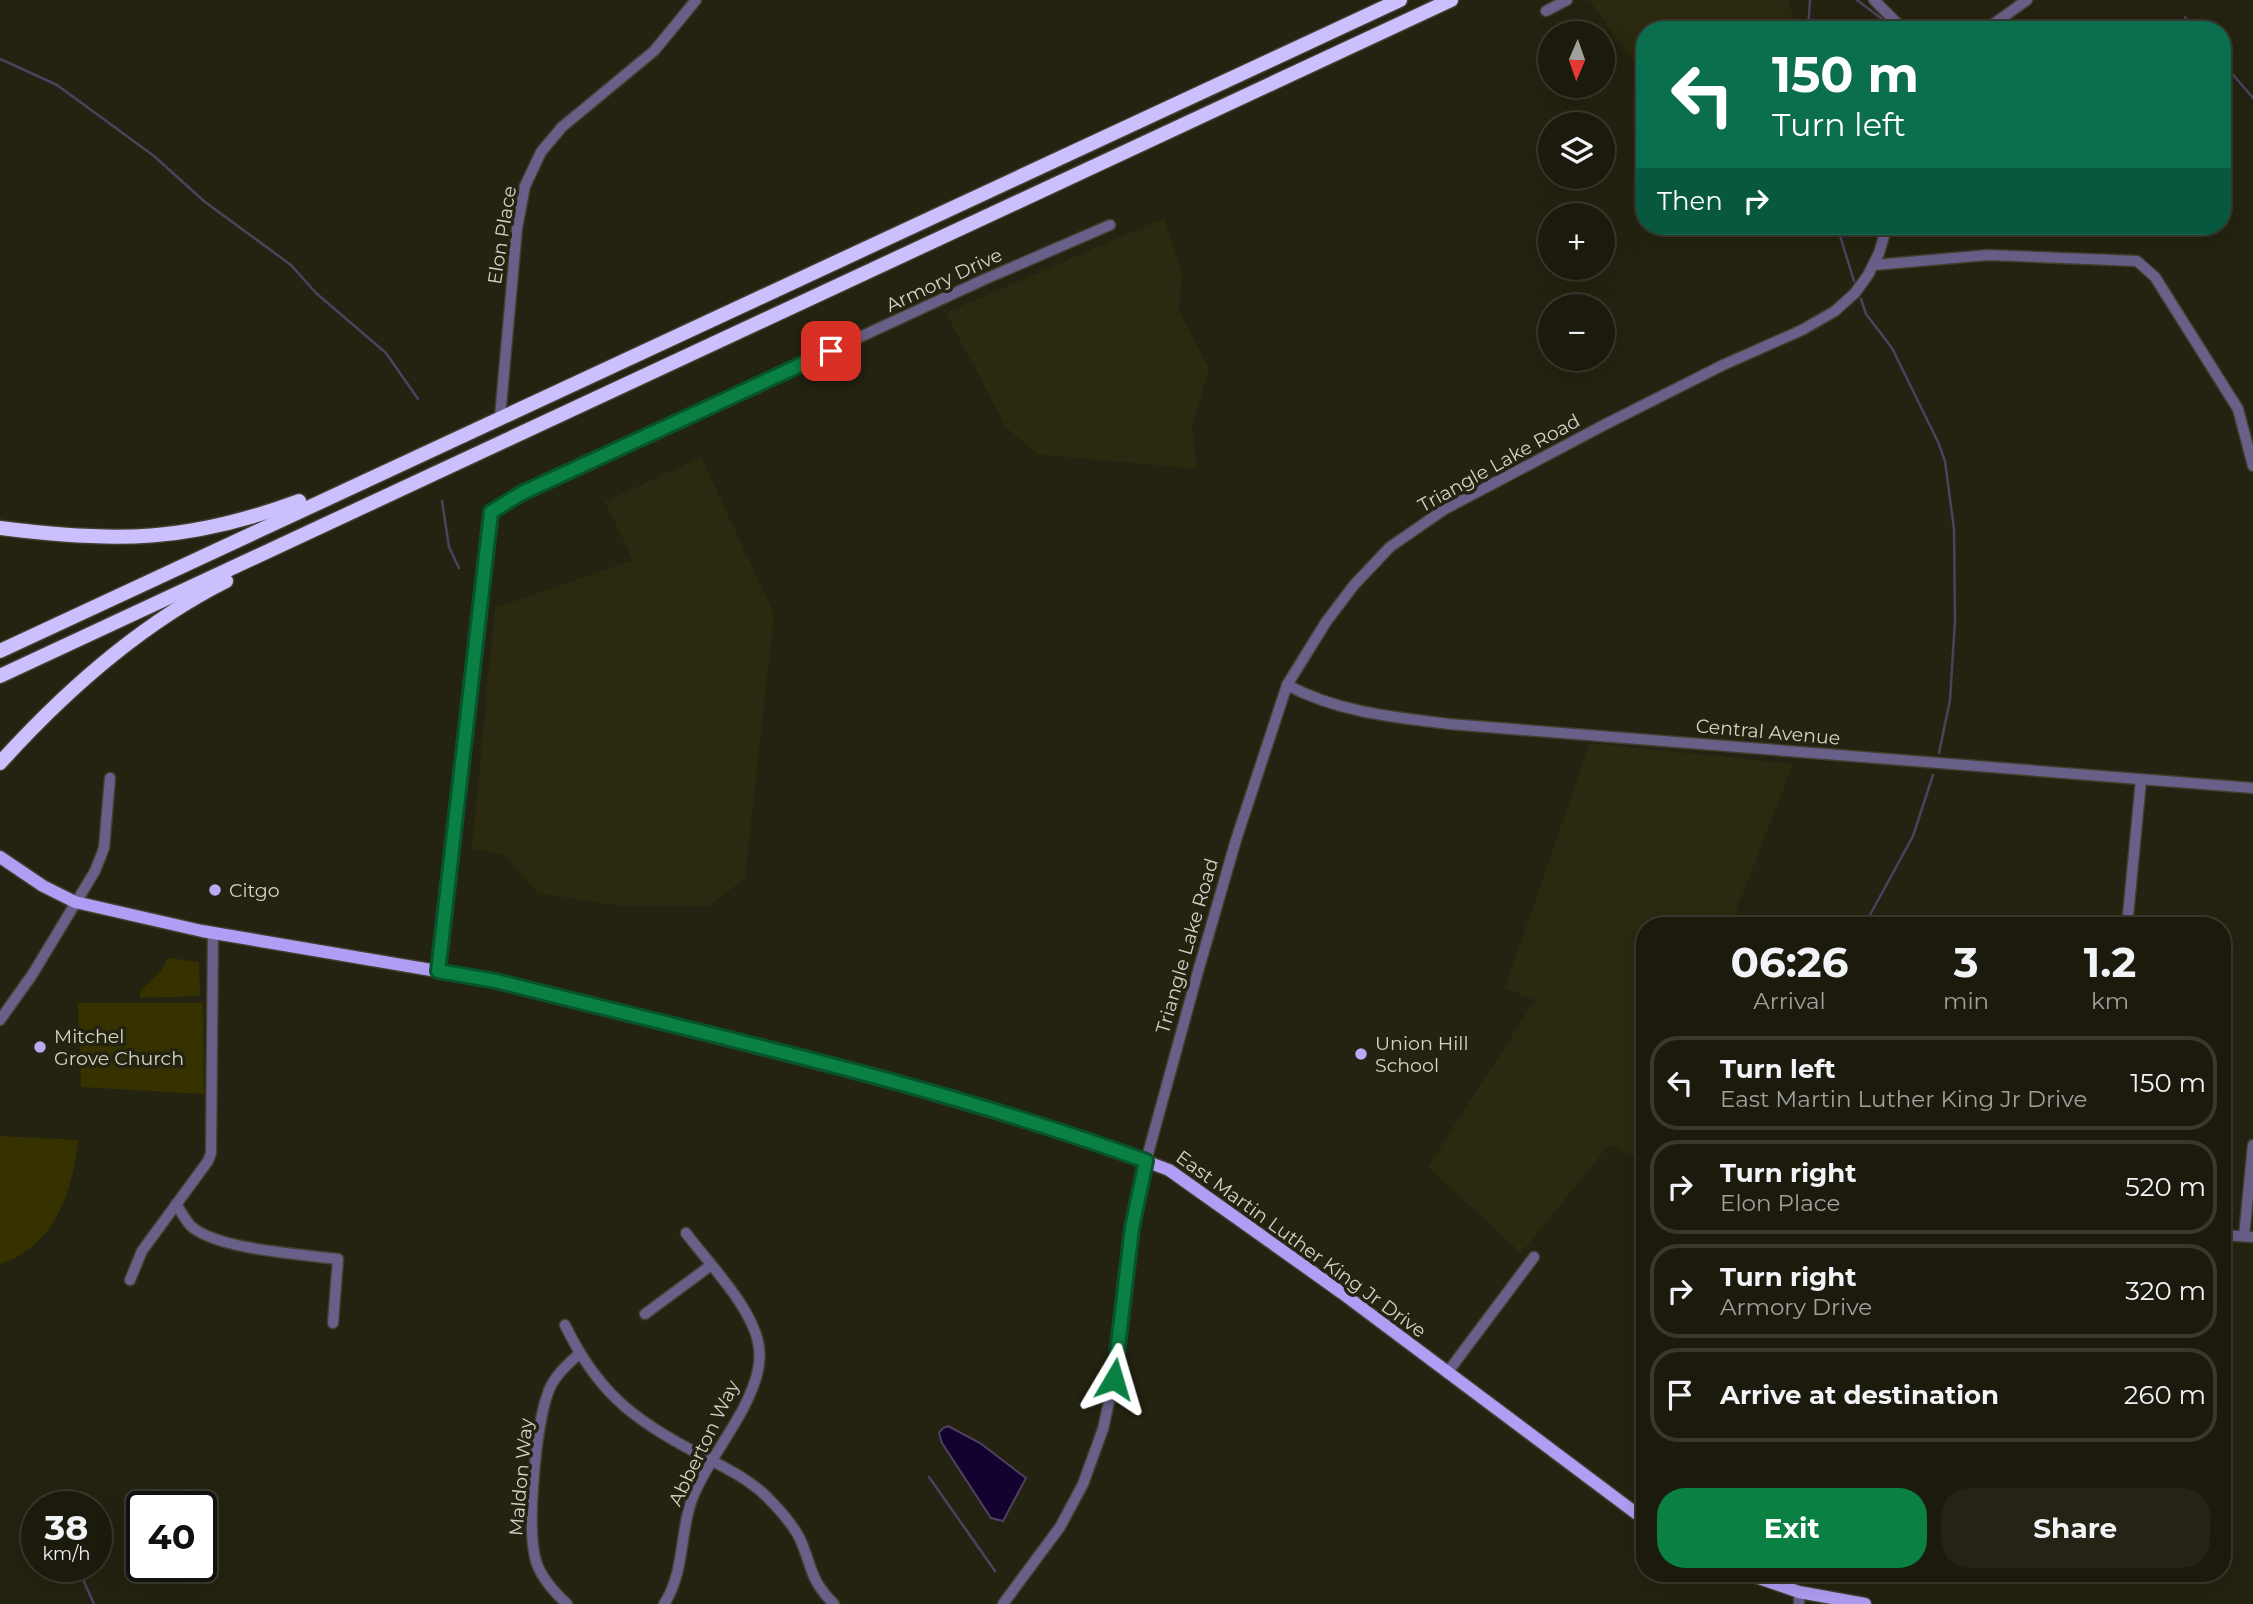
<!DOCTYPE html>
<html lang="en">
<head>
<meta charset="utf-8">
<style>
  :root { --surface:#1b1a0d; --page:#242316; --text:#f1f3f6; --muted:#a0a19d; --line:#39382e; --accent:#0b8043 }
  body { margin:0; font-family:Montserrat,sans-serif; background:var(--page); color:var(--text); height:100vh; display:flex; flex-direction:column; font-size:26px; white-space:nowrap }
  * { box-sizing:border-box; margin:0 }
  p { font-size:23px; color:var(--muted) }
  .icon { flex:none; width:38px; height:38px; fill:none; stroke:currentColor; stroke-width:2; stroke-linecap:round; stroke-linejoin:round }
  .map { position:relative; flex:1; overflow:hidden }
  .drawer { position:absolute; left:1636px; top:917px; width:595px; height:665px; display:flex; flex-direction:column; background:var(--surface); border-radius:28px; box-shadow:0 7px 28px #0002,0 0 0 2px var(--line) }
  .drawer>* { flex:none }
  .hud { position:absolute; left:1636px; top:21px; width:595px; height:214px; border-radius:28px; box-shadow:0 7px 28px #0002,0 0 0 2px var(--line); background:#0b6e4f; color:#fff; overflow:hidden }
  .needle { width:46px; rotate:182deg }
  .buttons { position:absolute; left:1538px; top:21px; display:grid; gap:14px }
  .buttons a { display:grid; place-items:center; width:77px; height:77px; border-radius:50%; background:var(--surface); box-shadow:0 7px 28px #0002,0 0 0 2px var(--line); font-size:35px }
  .speed { position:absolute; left:21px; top:1491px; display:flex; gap:14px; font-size:35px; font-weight:700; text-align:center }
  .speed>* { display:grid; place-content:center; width:91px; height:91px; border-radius:50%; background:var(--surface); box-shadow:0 7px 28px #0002,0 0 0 2px var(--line); line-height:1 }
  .speed small { font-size:18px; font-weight:400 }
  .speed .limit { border:4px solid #111; border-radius:10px; background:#fff; color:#111 }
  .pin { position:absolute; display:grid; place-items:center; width:60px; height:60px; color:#fff; margin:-30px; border-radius:14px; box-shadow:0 4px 10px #0006 }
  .me { position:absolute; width:77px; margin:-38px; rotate:7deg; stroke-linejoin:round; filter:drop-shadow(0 0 5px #0008) }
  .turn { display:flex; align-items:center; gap:24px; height:147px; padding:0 21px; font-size:32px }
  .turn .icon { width:91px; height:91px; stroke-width:2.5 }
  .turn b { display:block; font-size:49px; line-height:60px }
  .then { display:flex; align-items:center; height:66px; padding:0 21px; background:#0003; gap:14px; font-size:26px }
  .eta { display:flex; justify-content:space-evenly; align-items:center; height:119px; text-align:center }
  .eta b { font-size:42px; font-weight:700; line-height:49px }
  .action { display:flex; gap:14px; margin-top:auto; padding:14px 21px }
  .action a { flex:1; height:80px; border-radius:28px; background:var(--accent); color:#fff; font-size:28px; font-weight:700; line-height:80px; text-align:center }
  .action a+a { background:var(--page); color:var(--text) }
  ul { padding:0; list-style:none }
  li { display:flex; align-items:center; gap:21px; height:94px; margin:0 14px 10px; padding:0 7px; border:4px solid var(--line); border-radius:28px }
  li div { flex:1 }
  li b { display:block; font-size:26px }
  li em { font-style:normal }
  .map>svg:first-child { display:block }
  .built { fill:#2b2a10 }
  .green { fill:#353200 }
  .water { fill:#13022f; stroke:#4d415d; stroke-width:2 }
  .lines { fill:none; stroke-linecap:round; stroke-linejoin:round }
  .stream { stroke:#4d415d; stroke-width:2.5 }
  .minor-casing { stroke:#403f2e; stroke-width:13 }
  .major-casing { stroke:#403f2e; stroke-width:15 }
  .highway-casing { stroke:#403f2e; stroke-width:17 }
  .minor { stroke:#69608a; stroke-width:10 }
  .major { stroke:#b19ef4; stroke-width:12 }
  .highway { stroke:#cbbffd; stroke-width:14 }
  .route-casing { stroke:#07532c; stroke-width:18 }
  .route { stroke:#0b8043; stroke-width:12 }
  .poi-dot { fill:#baaaf6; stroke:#242311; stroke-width:2.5 }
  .labels { text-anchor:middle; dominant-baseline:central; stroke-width:7; stroke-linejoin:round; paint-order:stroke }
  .street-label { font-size:19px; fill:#d3d3c7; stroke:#242311 }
  .poi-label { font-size:19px; fill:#d3d3c7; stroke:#242311; text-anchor:start }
</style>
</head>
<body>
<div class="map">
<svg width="2253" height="1604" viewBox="0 0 2253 1604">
  <rect width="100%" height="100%" fill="#242311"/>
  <!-- built -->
  <g class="built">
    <path d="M1589 0H1788L1797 30H1645V77Z"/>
    <path d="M1164 218 1182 273 1179 310 1209 369 1192 426 1197 469 1037 454 1006 427 946 313Z"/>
    <path d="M701 457 774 614 745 878 709 906 614 905 538 893 503 854 472 849 495 608 633 560 605 502Z"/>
    <path d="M1590 743 1793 764 1731 924 1734 926H1645V1162L1609 1145 1521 1253 1428 1167 1535 1000 1505 988Z"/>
  </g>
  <!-- green -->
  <g class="green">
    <path d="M168 958 199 962 200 996 140 998V991L161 971Z"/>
    <path d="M78 1003H203L204 1094 81 1087Z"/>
    <path d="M0 1136 78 1140C73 1191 54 1247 0 1264Z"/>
  </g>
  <!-- water -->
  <path class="water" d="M948 1426 980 1443 1026 1478 1003 1521 991 1518 942 1443 939 1433 943 1428Z"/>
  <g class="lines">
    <!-- stream -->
    <g class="stream">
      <path d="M1857 0 1894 28"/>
      <path d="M2185 17 2195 30"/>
      <path d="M1917 24 1929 30"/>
      <path d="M1808 30 1810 0"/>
      <path d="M0 59 57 85 154 156 205 202 291 265 316 293 386 353 418 399"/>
      <path d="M2222 62 2253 98"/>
      <path d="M1837 226 1854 281"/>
      <path d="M1861 299 1866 314 1892 348 1938 442 1945 461 1954 529 1955 621 1950 700 1939 753"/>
      <path d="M442 501 449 547 459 568"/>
      <path d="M1864 926 1913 836 1933 775"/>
      <path d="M929 1477 995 1571"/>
      <path d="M77 1566 94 1604"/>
    </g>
    <defs>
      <g id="minor">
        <path d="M1874 0 1904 30"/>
        <path d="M1546 11 1567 0"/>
        <path d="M1985 30 2027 0"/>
        <path d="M1874 265 1988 255 2137 261 2155 277 2238 409 2253 466"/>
        <path d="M500 417 517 228 525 186 541 152 562 127 654 51 696 0"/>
        <path d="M1287 685C1338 712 1392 717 1449 724L2253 788"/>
        <path d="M2127 926 2141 780"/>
        <path d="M438 971 490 511 500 504 983 280 1110 225"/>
        <path d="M0 1020 32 975 95 871 104 848 110 778"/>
        <path d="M176 1204C181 1211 186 1222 192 1227 220 1250 301 1254 338 1259L333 1323"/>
        <path d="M2222 1235 2253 1237"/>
        <path d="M2244 1236 2253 1145"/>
        <path d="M130 1280 142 1251 208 1161 211 1153 213 933"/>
        <path d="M645 1314 710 1266"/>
        <path d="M565 1325C597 1391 632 1419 695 1452 720 1465 748 1478 767 1497 780 1510 792 1523 800 1539 813 1568 809 1579 834 1604"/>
        <path d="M1447 1373 1534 1257"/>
        <path d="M1799 1592V1604"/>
        <path d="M567 1604C554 1592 541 1578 536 1561 526 1528 536 1423 549 1390 555 1375 568 1364 580 1353"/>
        <path d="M664 1604C686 1571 679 1527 695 1492 708 1463 728 1437 743 1409 752 1391 762 1369 759 1348 755 1310 709 1264 686 1233"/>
        <path d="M1003 1604 1060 1527 1083 1484 1103 1429 1114 1379 1132 1228 1146 1161 1197 975 1236 840 1287 685 1326 622 1354 585 1390 547 1445 509 1606 424 1723 365 1802 330 1835 311 1855 293 1868 275 1879 253 1887 226"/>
      </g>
      <g id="major">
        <path d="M0 857 43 886 75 902 202 931 496 981 896 1083 1092 1141 1169 1170 1342 1293 1645 1520"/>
        <path d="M1744 1573 1799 1592 1865 1604"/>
      </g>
      <g id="highway">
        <path d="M0 528C116 543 188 542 299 501"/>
        <path d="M0 651 1400 0"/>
        <path d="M0 676 1451 0"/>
        <path d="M0 763C65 691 139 625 226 581"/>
      </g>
    </defs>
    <!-- minor casing -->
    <use href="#minor" class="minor-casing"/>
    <!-- major casing -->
    <use href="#major" class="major-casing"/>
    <!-- highway casing -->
    <use href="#highway" class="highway-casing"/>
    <!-- minor -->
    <use href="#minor" class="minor"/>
    <!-- major -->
    <use href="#major" class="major"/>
    <!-- highway -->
    <use href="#highway" class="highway"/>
  </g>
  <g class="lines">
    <defs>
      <path id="route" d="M831 351 522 493 491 512 438 971 496 981C713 1036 935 1084 1146 1161L1132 1228 1114 1379"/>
    </defs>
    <!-- route casing -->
    <use href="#route" class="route-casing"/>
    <!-- route -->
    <use href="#route" class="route"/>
  </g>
  <!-- markers -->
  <g class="poi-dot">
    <circle cx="215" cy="890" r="7"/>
    <circle cx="40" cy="1047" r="7"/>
    <circle cx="1361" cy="1054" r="7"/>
  </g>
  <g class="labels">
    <!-- street labels -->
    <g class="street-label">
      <text transform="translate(502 235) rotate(-81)">Elon Place</text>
      <text transform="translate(944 280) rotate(-25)">Armory Drive</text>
      <text transform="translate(1499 463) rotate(-29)">Triangle Lake Road</text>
      <text transform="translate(1768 732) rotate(5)">Central Avenue</text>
      <text transform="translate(1187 946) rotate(-74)">Triangle Lake Road</text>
      <text transform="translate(1301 1244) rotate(36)">East Martin Luther King Jr Drive</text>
      <text transform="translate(704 1443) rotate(-64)">Abberton Way</text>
      <text transform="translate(521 1477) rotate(-85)">Maldon Way</text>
    </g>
    <!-- poi labels -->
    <g class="poi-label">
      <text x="229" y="890">Citgo</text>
      <text x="54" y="1036">Mitchel<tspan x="54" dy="22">Grove Church</tspan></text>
      <text x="1375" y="1043">Union Hill<tspan x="1375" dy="22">School</tspan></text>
    </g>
  </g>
</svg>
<div class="buttons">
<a><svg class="needle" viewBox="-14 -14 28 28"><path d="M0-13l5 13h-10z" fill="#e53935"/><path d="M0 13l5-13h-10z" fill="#a0a19d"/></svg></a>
<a><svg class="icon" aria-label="layers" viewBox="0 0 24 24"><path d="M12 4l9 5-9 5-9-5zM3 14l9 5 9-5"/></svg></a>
<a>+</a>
<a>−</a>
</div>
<div class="speed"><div>38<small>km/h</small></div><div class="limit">40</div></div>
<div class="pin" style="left:831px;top:351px;background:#d93025"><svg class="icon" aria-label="arrive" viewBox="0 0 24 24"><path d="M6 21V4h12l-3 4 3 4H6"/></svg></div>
<svg class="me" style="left:1114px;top:1379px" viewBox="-20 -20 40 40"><path d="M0-17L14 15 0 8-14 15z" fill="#0b8043" stroke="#fff" stroke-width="4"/></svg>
<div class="hud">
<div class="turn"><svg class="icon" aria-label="left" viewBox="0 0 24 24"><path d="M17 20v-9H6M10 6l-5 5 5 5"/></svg><div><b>150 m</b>Turn left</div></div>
<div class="then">Then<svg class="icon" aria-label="right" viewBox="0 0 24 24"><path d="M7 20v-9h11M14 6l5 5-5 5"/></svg></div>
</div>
<section class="drawer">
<div class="eta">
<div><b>06:26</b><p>Arrival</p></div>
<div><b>3</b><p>min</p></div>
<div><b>1.2</b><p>km</p></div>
</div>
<ul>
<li><svg class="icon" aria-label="left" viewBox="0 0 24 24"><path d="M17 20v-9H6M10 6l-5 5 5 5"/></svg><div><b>Turn left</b><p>East Martin Luther King Jr Drive</p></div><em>150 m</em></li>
<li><svg class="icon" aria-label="right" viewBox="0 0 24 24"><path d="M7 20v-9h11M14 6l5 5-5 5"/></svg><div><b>Turn right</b><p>Elon Place</p></div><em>520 m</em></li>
<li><svg class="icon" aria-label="right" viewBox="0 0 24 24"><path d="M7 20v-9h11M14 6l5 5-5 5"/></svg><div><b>Turn right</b><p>Armory Drive</p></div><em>320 m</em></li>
<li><svg class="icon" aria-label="arrive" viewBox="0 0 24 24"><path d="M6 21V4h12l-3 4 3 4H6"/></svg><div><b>Arrive at destination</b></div><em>260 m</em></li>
</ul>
<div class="action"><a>Exit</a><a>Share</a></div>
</section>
</div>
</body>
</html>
